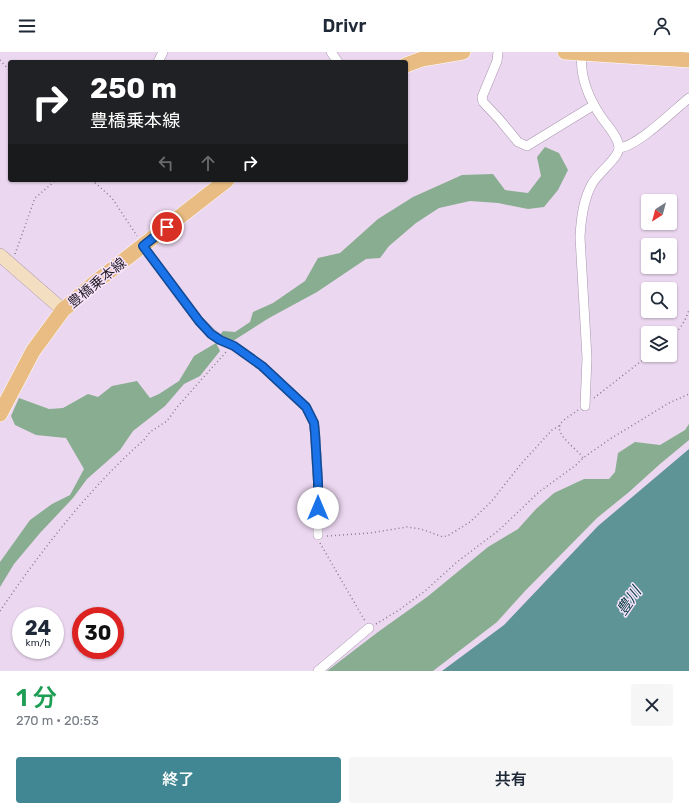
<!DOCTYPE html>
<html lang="ja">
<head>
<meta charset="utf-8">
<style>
  :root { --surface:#fff; --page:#f6f6f7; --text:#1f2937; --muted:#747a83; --accent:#418693 }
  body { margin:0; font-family:Rubik,"Noto Sans JP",sans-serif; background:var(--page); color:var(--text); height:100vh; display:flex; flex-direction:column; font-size:15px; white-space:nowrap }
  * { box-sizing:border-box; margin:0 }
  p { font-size:13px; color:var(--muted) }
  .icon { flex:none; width:22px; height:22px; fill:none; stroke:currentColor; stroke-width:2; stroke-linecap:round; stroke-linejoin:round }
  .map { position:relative; height:619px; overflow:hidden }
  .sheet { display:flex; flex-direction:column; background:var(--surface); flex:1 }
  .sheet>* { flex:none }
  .guide { position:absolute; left:8px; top:8px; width:400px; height:122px; border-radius:4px; box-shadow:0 1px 3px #0004; background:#202124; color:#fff; overflow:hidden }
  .needle { width:26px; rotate:216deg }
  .fabs { position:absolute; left:641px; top:142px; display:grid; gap:8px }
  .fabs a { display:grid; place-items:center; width:36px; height:36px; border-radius:4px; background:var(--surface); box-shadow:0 1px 3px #0004; font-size:20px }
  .speed { position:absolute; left:12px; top:555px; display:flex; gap:8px; font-size:20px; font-weight:700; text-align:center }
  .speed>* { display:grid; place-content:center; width:52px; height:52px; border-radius:50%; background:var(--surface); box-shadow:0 1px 3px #0004; line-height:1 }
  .speed small { font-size:10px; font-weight:400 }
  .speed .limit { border:6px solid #d22; background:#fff; color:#111 }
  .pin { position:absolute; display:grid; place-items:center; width:34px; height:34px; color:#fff; margin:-17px; border:2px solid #fff; border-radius:50%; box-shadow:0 1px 4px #0007 }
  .me { position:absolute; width:44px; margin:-22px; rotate:0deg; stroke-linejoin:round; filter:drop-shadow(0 0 3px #0008) }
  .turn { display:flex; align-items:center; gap:14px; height:84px; padding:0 16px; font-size:18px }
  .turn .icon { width:52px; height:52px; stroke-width:2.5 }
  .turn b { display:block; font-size:28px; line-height:34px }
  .lanes { display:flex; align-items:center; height:38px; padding:0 16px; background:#0003; justify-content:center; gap:20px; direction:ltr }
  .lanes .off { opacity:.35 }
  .round { display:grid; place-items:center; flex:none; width:42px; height:42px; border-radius:4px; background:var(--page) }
  .overview { display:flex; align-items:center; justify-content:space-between; height:68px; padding:0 16px }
  h1 { font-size:24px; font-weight:600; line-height:30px; color:#1e9e55 }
  .button { display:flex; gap:8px; margin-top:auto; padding:8px 16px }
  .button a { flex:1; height:46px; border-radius:4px; background:var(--accent); color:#fff; font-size:16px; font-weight:600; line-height:46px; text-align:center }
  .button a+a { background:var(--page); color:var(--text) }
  header { display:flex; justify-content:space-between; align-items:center; height:52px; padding:0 16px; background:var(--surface); font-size:18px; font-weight:600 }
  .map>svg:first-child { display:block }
  .forest { fill:#89ad90 }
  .water { fill:#5e9495 }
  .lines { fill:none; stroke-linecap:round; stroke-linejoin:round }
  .street-casing { stroke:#a996ae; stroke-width:10 }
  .secondary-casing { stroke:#a996ae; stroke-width:14 }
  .primary-casing { stroke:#fff; stroke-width:16 }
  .path { stroke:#8a7c8d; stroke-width:1.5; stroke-dasharray:1 3; stroke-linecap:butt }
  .street { stroke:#fff; stroke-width:9 }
  .secondary { stroke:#f3dec1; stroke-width:13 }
  .primary { stroke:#e8bc82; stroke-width:15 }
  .route-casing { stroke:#114b97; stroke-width:10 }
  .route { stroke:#1a73e8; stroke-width:7 }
  .labels { text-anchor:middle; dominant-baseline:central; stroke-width:3; stroke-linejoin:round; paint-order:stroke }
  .street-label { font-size:14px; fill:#261e27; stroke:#f8e4fd }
  .water-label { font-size:15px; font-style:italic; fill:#063c3d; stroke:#f8e4fd }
</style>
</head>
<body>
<header><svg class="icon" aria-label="menu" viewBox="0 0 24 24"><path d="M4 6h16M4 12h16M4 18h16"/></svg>Drivr<svg class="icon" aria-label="person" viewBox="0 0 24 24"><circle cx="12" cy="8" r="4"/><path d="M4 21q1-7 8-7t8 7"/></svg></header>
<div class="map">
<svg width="689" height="619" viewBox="0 0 689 619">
  <rect width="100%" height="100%" fill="#ebd7f0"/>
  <!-- forest -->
  <g class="forest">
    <path d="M545 95 559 101 568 118 558 138 544 155 528 157 498 151 470 149 439 156 416 171 389 194 380 206 366 207 317 240 269 266 233 289 220 283 223 279 235 280 250 270 253 260 273 251 305 229 318 206 340 201 378 167 413 145 462 123 493 122 505 138 528 141 541 124 537 105Z"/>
    <path d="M216 291 220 299 200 324 184 332 165 354 133 379 120 398 87 427 73 446 40 481 14 512 0 535V510L30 468 52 452 70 443 84 417 66 386 36 383 15 373 11 364 19 346 49 357 63 356 88 342 98 345 112 334 137 329 150 346 159 342 179 329 194 304Z"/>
    <path d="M689 372V388L660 412 629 440 597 466 525 539 497 570 433 619H327L378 580 427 545 488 495 518 477 536 457 554 441 584 427H609L615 420 618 401 635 390 660 393 685 378Z"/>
  </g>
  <!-- water -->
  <path class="water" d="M689 397V619H442L504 573 598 474Z"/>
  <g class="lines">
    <defs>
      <g id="street">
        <path d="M331 0 338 10"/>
        <path d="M498 0 497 9 482 45 483 50 499 67 518 90 527 94 594 53"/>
        <path d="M582 0C579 24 589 47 602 66 608 74 618 85 619 95 620 105 597 122 592 132 583 148 581 167 580 185L587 306 585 354"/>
        <path d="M158 10 163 0"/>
        <path d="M619 96C638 94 673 59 689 46"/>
        <path d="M143 194 199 269 211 281 220 288 234 294 262 314 306 355 314 371 315 381 318 430V483"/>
        <path d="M318 619 369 576"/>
      </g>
      <path id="secondary" d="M0 203 63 258"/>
      <g id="primary">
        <path d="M565 0 689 8"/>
        <path d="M406 13 422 7 463 0"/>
        <path d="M0 362 33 299 63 258 92 233 227 128"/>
      </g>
    </defs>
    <!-- street casing -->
    <use href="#street" class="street-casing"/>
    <!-- secondary casing -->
    <use href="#secondary" class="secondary-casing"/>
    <!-- primary casing -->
    <use href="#primary" class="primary-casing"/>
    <!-- path -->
    <g class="path">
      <path d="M0 8 10 19"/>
      <path d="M92 128 112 146 137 184"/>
      <path d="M15 202 35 146 56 128"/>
      <path d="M670 286C679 279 685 270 689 258"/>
      <path d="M594 346 649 303"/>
      <path d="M578 358C573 362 567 365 562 370 551 381 578 397 583 406"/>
      <path d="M327 484 370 481 407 475 421 477 443 485 449 483 470 470 491 450 521 412 552 378 559 374"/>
      <path d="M320 491 365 569"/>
      <path d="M0 559C41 499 89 436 144 388L150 380 167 369 178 354 226 300"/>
      <path d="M376 572 399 558 425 539 457 510 498 479 539 440 576 413 583 406 610 387 669 351 689 342"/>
    </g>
    <!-- street -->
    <use href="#street" class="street"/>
    <!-- secondary -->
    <use href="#secondary" class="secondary"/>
    <!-- primary -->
    <use href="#primary" class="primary"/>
  </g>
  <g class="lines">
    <defs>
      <path id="route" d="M167 175 143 194 199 269 211 282 220 288 234 294 262 314 306 355 314 371 315 381 318 430V456"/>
    </defs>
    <!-- route casing -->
    <use href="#route" class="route-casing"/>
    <!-- route -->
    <use href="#route" class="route"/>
  </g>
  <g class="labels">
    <!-- street labels -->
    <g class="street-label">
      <text transform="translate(97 231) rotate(-39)">豊橋乗本線</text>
    </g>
    <!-- water labels -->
    <g class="water-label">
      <text transform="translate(629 549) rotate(-55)">豊川</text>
    </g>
  </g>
</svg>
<div class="fabs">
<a><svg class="needle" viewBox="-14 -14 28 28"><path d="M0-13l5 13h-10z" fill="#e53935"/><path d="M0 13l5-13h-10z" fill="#747a83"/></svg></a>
<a><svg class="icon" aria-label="sound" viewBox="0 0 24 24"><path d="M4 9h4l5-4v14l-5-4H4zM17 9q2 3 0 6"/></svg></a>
<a><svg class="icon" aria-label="search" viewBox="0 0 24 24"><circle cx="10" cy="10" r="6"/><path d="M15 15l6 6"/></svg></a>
<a><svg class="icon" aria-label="layers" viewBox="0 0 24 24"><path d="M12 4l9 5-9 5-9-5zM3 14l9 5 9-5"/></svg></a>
</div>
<div class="speed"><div>24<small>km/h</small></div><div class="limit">30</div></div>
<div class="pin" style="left:167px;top:175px;background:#d93025"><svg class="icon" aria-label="arrive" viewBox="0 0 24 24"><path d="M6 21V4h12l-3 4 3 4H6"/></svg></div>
<svg class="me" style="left:318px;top:456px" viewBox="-20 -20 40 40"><circle r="19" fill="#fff"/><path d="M0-13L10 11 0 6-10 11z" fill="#1a73e8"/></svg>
<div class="guide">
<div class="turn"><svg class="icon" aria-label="right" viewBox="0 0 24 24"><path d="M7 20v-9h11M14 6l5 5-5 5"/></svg><div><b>250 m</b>豊橋乗本線</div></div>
<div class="lanes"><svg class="icon off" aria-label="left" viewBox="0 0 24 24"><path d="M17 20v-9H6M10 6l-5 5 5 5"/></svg><svg class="icon off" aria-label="ahead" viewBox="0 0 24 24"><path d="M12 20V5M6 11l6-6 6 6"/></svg><svg class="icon" aria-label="right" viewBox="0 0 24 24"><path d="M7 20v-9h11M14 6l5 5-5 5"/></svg></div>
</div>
</div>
<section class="sheet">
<div class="overview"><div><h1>1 分</h1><p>270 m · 20:53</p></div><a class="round"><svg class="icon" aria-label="close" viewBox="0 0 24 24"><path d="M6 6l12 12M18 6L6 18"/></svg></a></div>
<div class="button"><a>終了</a><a>共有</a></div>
</section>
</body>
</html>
